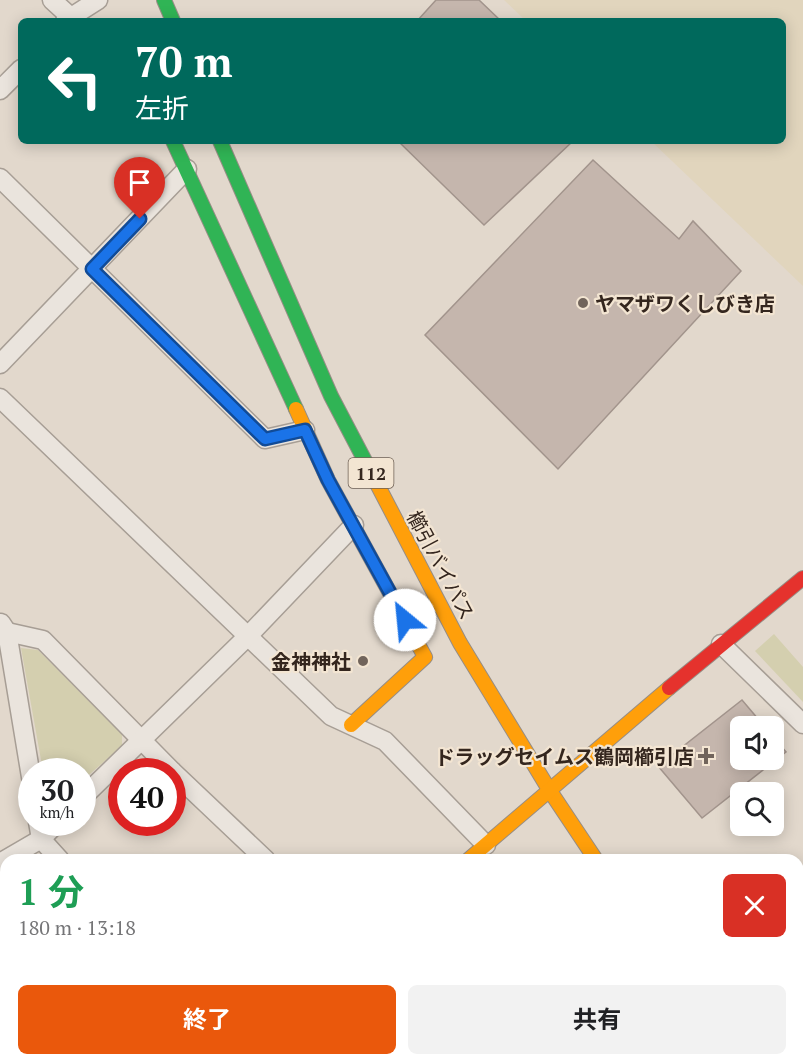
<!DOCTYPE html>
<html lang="ja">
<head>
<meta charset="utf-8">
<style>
  :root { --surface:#fff; --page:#f2f2f2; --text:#202124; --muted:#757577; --accent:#ea580c }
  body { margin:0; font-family:"PT Serif","Noto Sans JP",serif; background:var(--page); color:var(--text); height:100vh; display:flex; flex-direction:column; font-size:22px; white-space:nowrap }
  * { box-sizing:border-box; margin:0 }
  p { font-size:20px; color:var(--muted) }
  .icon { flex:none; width:33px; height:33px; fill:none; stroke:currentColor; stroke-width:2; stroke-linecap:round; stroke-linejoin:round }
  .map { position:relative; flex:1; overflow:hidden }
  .details { position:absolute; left:0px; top:854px; width:804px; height:212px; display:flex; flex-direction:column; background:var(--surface); border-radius:18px 18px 0 0; box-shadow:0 3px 15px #0003 }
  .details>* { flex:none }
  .top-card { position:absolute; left:18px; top:18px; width:768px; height:126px; border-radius:9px; box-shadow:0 3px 15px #0003; background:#00695c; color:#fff; overflow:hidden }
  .tools { position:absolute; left:730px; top:716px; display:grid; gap:12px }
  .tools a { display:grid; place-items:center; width:54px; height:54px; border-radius:9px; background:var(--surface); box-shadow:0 3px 15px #0003; font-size:30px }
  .speed { position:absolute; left:18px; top:758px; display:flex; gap:12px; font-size:30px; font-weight:700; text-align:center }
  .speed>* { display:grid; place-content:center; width:78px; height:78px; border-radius:50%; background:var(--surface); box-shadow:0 3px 15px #0003; line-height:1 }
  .speed small { font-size:15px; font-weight:400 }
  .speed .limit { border:9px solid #d22; background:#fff; color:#111 }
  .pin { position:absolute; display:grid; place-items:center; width:51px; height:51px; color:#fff; margin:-62px -26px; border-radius:50% 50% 50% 0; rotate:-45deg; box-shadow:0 0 6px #0007 }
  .pin .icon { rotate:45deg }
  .me { position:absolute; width:66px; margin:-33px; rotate:332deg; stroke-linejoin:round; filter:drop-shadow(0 0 4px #0008) }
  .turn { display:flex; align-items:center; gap:21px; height:126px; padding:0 18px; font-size:27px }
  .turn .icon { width:78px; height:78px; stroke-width:2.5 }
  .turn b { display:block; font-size:42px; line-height:51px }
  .round { display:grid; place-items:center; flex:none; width:63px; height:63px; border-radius:9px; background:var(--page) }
  .headline { display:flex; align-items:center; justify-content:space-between; height:102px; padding:0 18px }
  h1 { font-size:36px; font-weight:700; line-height:45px; color:#1e9e55 }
  .primary-button { display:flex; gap:12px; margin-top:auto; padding:12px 18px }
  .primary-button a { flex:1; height:69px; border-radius:9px; background:var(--accent); color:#fff; font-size:24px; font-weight:700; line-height:69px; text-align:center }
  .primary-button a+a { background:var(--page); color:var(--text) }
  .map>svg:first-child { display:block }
  .farmland { fill:#e1d5bd }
  .green { fill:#d4cfaf }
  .building { fill:#c5b6ad; stroke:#a2948c; stroke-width:1.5 }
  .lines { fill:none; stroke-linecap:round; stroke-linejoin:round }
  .street-casing { stroke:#a79e95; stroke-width:21 }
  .fast-casing { stroke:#968d85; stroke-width:16 }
  .slow-casing { stroke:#968d85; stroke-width:16 }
  .jam-casing { stroke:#968d85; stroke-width:16 }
  .street { stroke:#eae4dd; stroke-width:18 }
  .fast { stroke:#30b455; stroke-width:14 }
  .slow { stroke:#ff9f0a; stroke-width:14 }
  .jam { stroke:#e5322d; stroke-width:14 }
  .route-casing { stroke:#114b97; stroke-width:15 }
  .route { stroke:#1a73e8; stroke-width:10 }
  .poi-dot { fill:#71645b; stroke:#f3e5d2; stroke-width:2 }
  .labels { text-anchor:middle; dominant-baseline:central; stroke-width:4.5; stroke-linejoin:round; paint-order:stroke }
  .shield { fill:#f3e5d2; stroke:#6d5f54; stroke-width:1.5 }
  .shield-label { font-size:18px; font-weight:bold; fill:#34261e }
  .poi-label { font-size:20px; font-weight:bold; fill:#34261e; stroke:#f3e5d2; text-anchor:end }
  .street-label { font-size:20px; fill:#34261e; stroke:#f3e5d2 }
</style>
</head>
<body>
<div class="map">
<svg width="803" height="1064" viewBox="0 0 803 1064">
  <rect width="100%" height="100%" fill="#e2d8cc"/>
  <!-- farmland -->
  <path class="farmland" d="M504 0H803V286L651 141H783V21H526Z"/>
  <!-- green -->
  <g class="green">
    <path d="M774 634 803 667V702L755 651Z"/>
    <path d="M21 648 38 650 122 734V746L83 780 82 771H43Z"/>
  </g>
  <!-- building -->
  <g class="building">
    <path d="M436 0H479L501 21H417Z"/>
    <path d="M398 141H573L484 225Z"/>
    <path d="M593 160 679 239 693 221 741 271 558 469 425 335Z"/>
    <path d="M742 700 764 726H741V759H774V738L786 752 702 818 658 766Z"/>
  </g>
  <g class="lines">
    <defs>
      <g id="street">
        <path d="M52 0 75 21"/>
        <path d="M65 21 98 0"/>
        <path d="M0 90 21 69"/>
        <path d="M0 178 265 439 305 430"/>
        <path d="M0 364 187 169"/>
        <path d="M0 398 331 716 385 741 486 845"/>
        <path d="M1 623 7 632 32 783"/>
        <path d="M7 632 43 640 172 771"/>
        <path d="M721 644 803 724"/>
        <path d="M172 771 266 860"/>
        <path d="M82 798 248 636 354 525"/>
        <path d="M38 822 41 839 60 860"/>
        <path d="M0 863 41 839 58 822"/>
        <path d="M0 1008 6 1014"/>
        <path d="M48 1059 53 1064"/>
        <path d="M250 1059 255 1064"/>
      </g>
      <g id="fast">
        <path d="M164 0 173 21"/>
        <path d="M173 141 296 409"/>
        <path d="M220 141 331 396 375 480"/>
      </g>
      <g id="slow">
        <path d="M296 409 328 480 425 657 351 725"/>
        <path d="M375 480 460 643 550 791 596 860"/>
        <path d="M468 860 669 688"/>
        <path d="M731 1059 734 1064"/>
        <path d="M225 1064 231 1059"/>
      </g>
      <path id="jam" d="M669 688 803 578"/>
    </defs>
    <!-- street casing -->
    <use href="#street" class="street-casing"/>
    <!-- fast casing -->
    <use href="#fast" class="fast-casing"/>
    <!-- slow casing -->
    <use href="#slow" class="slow-casing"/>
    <!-- jam casing -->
    <use href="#jam" class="jam-casing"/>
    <!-- street -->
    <use href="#street" class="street"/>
    <!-- fast -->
    <use href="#fast" class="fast"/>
    <!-- slow -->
    <use href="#slow" class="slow"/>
    <!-- jam -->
    <use href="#jam" class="jam"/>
  </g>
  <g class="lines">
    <defs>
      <path id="route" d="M140 219 92 269 265 439 305 430 328 480 405 620"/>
    </defs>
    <!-- route casing -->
    <use href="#route" class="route-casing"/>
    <!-- route -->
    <use href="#route" class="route"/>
  </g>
  <!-- markers -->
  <g class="poi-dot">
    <circle cx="583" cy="303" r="6"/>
    <circle cx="363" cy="661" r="6"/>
    <path d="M703 747h6v6h6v6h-6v6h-6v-6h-6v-6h6z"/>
  </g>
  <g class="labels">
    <!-- shield labels -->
    <rect class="shield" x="348.5" y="458" width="45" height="30" rx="4.5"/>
    <g class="shield-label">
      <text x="371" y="473">112</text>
    </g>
    <!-- poi labels -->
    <g class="poi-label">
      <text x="595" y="303" text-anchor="start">ヤマザワくしびき店</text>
      <text x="351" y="661">金神神社</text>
      <text x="694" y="756">ドラッグセイムス鶴岡櫛引店</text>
    </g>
    <!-- street labels -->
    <g class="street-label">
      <text transform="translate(441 565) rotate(62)">櫛引バイパス</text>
    </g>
  </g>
</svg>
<div class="tools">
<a><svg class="icon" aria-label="sound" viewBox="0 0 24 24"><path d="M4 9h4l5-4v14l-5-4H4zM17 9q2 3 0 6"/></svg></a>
<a><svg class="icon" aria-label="search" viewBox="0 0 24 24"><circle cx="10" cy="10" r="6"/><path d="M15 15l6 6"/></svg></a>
</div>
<div class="speed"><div>30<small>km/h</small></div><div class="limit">40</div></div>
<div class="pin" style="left:140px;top:219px;background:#d93025"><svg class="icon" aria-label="arrive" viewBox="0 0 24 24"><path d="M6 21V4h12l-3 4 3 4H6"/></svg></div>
<svg class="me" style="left:405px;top:620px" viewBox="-20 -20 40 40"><circle r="19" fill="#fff"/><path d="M0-13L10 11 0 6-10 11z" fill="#1a73e8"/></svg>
<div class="top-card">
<div class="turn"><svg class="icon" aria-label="left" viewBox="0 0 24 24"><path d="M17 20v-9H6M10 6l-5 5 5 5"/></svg><div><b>70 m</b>左折</div></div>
</div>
<section class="details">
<div class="headline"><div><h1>1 分</h1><p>180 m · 13:18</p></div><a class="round" style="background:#d93025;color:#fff"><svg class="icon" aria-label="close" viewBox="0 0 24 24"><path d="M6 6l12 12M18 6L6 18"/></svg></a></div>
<div class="primary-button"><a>終了</a><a>共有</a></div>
</section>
</div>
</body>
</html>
